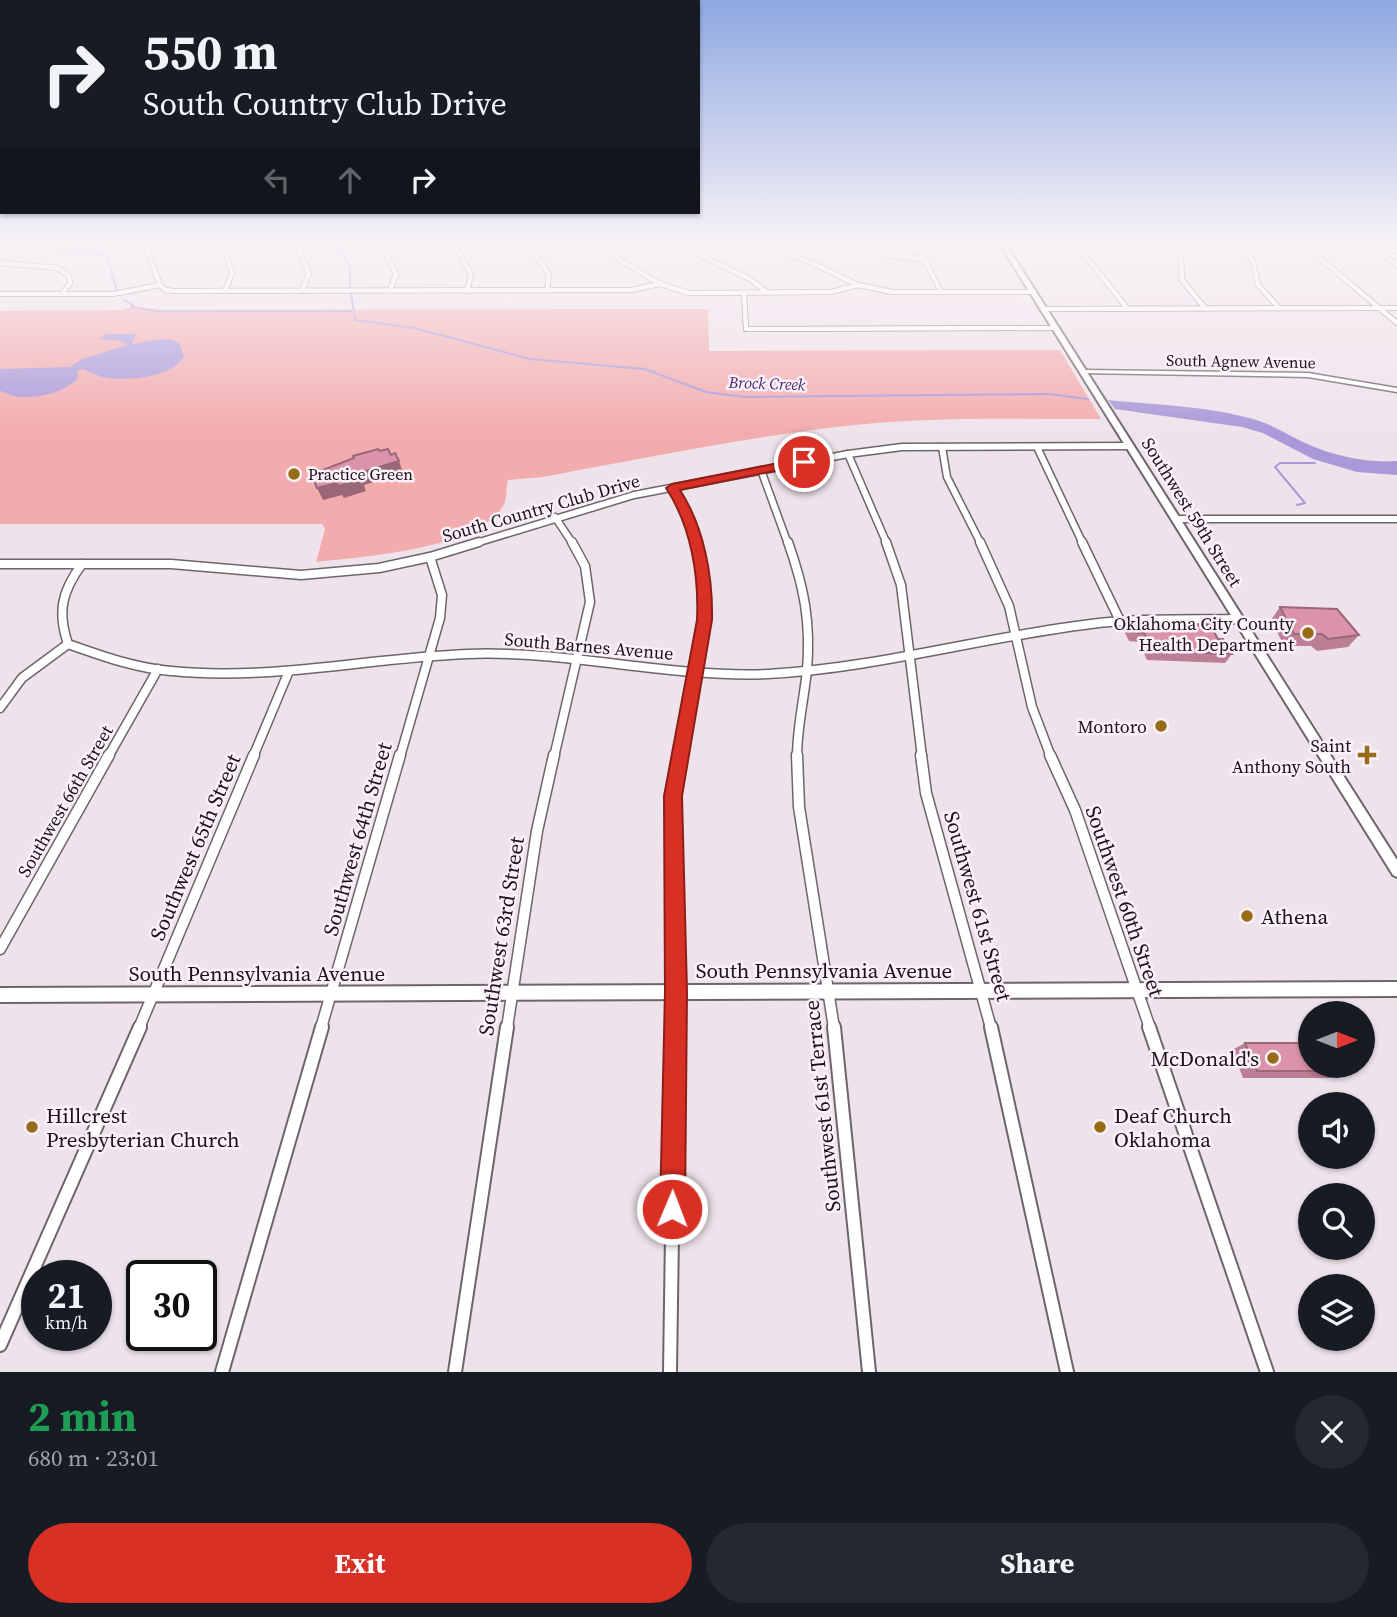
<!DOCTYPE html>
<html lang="en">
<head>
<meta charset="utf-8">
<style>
  :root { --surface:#171b24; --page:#242831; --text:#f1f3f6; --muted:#9ea1a6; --accent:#d93025 }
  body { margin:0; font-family:"Source Serif 4",serif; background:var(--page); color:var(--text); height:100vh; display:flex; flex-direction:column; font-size:26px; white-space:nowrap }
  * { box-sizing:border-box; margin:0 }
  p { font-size:23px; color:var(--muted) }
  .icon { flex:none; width:38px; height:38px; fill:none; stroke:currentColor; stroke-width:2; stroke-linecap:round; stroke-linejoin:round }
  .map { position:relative; height:1372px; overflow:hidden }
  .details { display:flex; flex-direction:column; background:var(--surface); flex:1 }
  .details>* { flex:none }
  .top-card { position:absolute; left:0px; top:0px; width:700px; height:214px; box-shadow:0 2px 5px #0004; background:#171b24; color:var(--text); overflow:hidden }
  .needle { width:46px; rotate:90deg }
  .controls { position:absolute; left:1298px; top:1001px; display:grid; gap:14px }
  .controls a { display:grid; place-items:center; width:77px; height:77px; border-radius:50%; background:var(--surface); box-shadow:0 2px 5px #0004; font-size:35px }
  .speed { position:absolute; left:21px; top:1260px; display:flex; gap:14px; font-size:35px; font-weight:700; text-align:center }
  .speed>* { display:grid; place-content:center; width:91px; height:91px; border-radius:50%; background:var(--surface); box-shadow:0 2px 5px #0004; line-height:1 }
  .speed small { font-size:18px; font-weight:400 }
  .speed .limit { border:4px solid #111; border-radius:10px; background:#fff; color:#111 }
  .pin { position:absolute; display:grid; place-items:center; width:60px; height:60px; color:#fff; margin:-30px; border:4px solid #fff; border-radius:50%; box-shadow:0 2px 7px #0007 }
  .me { position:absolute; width:77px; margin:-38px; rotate:1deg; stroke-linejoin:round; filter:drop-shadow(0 0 5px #0008) }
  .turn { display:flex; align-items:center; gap:24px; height:147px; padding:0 28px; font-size:32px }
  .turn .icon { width:91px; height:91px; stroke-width:2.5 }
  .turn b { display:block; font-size:49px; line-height:60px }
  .lanes { display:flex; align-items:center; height:66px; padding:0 28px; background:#0003; justify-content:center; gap:35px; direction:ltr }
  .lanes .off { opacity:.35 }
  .round { display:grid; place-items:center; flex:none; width:74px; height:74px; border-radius:37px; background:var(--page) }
  .overview { display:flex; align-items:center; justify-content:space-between; height:119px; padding:0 28px }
  h1 { font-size:42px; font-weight:700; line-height:52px; color:#1e9e55 }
  .cta { display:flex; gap:14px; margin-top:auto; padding:14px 28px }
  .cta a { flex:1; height:80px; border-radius:42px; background:var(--accent); color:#fff; font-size:28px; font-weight:700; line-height:80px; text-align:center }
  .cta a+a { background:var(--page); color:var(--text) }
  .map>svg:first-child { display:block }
  .green { fill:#f3acae }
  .water { fill:#a999d9 }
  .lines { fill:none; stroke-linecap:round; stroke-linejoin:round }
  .stream { stroke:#a999d9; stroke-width:2 }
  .minor-far4-casing { stroke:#6e656c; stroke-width:6 }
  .minor-far3-casing { stroke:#6e656c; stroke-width:9 }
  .minor-far2-casing { stroke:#6e656c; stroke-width:11 }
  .minor-far1-casing { stroke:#6e656c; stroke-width:13 }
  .minor-casing { stroke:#6e656c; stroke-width:16 }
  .tertiary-casing { stroke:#6e656c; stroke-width:3 }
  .secondary-casing { stroke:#6e656c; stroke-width:4 }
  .minor-far4 { stroke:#fff; stroke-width:4.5 }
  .minor-far3 { stroke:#fff; stroke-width:6 }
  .minor-far2 { stroke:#fff; stroke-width:8 }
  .minor-far1 { stroke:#fff; stroke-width:10 }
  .minor { stroke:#fff; stroke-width:12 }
  .tertiary { fill:#fff; fill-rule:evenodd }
  .secondary { fill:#fff; fill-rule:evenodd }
  .wall { fill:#bc7e94 }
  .shaded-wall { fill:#996778 }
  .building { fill:#db93ac; stroke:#996778; stroke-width:2 }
  .route { fill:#d93025; stroke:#8d1f18; stroke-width:2 }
  .poi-dot { fill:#966c18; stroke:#fcf0f9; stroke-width:2.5 }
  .labels { text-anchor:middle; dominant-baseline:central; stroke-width:5; stroke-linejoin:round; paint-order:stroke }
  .far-street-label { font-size:16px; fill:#181417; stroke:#fcf0f9 }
  .far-water-label { font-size:16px; font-style:italic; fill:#3f256f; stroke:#fcf0f9 }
  .far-poi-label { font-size:16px; fill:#181417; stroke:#fcf0f9; text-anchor:start }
  .street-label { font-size:18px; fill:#181417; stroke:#fcf0f9 }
  .poi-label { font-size:18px; fill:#181417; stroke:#fcf0f9; text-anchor:end }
  .near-street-label { font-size:21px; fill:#181417; stroke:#fcf0f9 }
  .near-poi-label { font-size:21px; fill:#181417; stroke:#fcf0f9; text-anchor:start }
</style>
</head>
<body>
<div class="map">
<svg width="1397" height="1372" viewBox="0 0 1397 1372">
  <rect width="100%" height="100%" fill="#efe3eb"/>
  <!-- green -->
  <path class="green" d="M133 306 158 310 708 309 709 351 1060 350 1101 419C1013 419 924 416 836 427 737 439 640 459 543 477L508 480C506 487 507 496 505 502 486 549 360 557 316 562L325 529 322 524H0V311L123 310Z"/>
  <!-- water -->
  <g class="water">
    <path d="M107 334H136L132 344C147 342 165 335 179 343L184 356C174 377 128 381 107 378 97 376 91 372 83 369L77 371 78 378C65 392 40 398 21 397 13 397 8 393 0 391V369L70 367 82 359 127 345 122 341 99 339Z"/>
    <path d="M1108 400C1156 405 1207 406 1253 419 1275 425 1292 438 1312 446 1339 457 1368 463 1397 461V475L1357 472 1313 459 1263 433 1242 427 1115 409Z"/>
  </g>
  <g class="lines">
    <!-- stream -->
    <g class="stream">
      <path d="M335 243 350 267V288"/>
      <path d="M0 245 107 255 117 292"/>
      <path d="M351 293 355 320 414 328 530 359 645 369 706 392 746 397 1048 394 1088 399"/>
      <path d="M124 300 133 305 132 307 157 311H351"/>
      <path d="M1297 505 1305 503 1275 467 1280 463H1315"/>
    </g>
    <defs>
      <g id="minor-far4">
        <path d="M148 243V253L160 285"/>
        <path d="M222 243 232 273 225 291"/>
        <path d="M296 243 309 273 302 291"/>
        <path d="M380 243 396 274 390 290"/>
        <path d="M454 243 471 275 467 291"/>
        <path d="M527 243 549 274 547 290"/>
        <path d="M601 243 619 259 660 284"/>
        <path d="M674 243 750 279 768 293"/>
        <path d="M760 243 812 263 858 285"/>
        <path d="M854 243 893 256 924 259"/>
        <path d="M916 243 941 292"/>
        <path d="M1049 243 1072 248 1084 254 1127 308"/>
        <path d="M1172 243 1181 258 1182 280 1205 308"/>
        <path d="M1237 243 1253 261 1258 285 1279 308"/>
        <path d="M1302 243 1397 323"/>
        <path d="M1367 243 1397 251"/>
        <path d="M1391 250 1386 256 1397 265"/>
        <path d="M0 263 58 268 69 276 70 283 62 294"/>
        <path d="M744 293 746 329 1056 328"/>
        <path d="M0 294H113L160 285 165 290 174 291 631 290 660 284 689 293 831 292 858 285 892 292H1034"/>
        <path d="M1044 309 1397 308"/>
      </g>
      <g id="minor-far3">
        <path d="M942 447 947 477 981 544"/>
        <path d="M1037 447 1083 544"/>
        <path d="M848 454 887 544"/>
        <path d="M761 470 788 544"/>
        <path d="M672 488 688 518 696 544"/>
        <path d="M555 517 573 544"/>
        <path d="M1177 519H1397"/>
        <path d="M473 544 634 495 848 454 902 447 1130 446"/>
      </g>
      <g id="minor-far2">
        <path d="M788 542C804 587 811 622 807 670 804 699 797 728 797 757"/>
        <path d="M886 542 901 585 922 757"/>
        <path d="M980 542 1009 606 1032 707 1051 757"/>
        <path d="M1082 542 1120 621"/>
        <path d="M0 564H171L301 575 379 568 430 557 479 542"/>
        <path d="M82 564C62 591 57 612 68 644 102 656 135 668 171 671 270 681 368 658 467 654 568 650 667 678 768 674 877 668 983 637 1091 624 1140 618 1190 620 1239 619"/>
        <path d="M0 708 22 678 68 644"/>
        <path d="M108 757 158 669"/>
        <path d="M253 757 289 671"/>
        <path d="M400 757 440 618 442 595 430 557"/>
        <path d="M554 757 590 602 585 566 572 542"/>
        <path d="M680 757C693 686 715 614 696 542"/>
      </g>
      <g id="minor-far1">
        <path d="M797 755 799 807 834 1028"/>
        <path d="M921 755 926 793 991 1028"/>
        <path d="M1050 755 1075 810 1150 1028"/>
        <path d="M0 949 109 755"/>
        <path d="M139 1028 254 755"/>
        <path d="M321 1028 400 755"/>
        <path d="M507 1028 537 831 554 755"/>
        <path d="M675 1028 673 796 680 755"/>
      </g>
      <g id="minor">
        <path d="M834 1027 869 1372"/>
        <path d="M991 1027 1067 1372"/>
        <path d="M1149 1027 1267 1372"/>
        <path d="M0 1345 140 1027"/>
        <path d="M222 1372 322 1027"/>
        <path d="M455 1372 507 1027"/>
        <path d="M670 1372 675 1027"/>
      </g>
      <path id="tertiary" d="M1084 370 1308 373 1397 388V392L1308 377 1082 373V371Z"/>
      <g id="secondary">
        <path d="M999 243H1005L1397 860V877L1393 875Z"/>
        <path d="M1397 982V996L0 1002V988Z"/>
      </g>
    </defs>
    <!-- minor-far4 casing -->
    <use href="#minor-far4" class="minor-far4-casing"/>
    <!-- minor-far3 casing -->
    <use href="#minor-far3" class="minor-far3-casing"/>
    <!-- minor-far2 casing -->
    <use href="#minor-far2" class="minor-far2-casing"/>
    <!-- minor-far1 casing -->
    <use href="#minor-far1" class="minor-far1-casing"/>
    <!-- minor casing -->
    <use href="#minor" class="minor-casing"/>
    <!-- tertiary casing -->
    <use href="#tertiary" class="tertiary-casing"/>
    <!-- secondary casing -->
    <use href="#secondary" class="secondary-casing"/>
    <!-- minor-far4 -->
    <use href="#minor-far4" class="minor-far4"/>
    <!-- minor-far3 -->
    <use href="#minor-far3" class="minor-far3"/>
    <!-- minor-far2 -->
    <use href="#minor-far2" class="minor-far2"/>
    <!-- minor-far1 -->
    <use href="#minor-far1" class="minor-far1"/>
    <!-- minor -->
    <use href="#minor" class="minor"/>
    <!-- tertiary -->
    <use href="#tertiary" class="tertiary"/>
    <!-- secondary -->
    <use href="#secondary" class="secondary"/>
  </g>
  <!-- wall -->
  <g class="wall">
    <path d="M1280 607 1359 635 1348 647 1317 651 1311 646H1284L1271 620Z"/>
    <path d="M1130 624 1218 639 1232 654 1225 663 1147 660 1139 642 1129 641 1125 633Z"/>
    <path d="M1245 1043 1348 1071 1331 1078H1243L1232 1050Z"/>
  </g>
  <!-- shaded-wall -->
  <path class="shaded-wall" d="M399 461 403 473 364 485 366 491 344 498 342 495 323 500 317 488 359 473Z"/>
  <!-- building -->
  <g class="building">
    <path d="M378 449 380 451 388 449 391 455 395 453 399 461 359 473 361 479 338 486 337 483 317 488 312 476 315 473 354 458 353 456Z"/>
    <path d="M1280 607 1337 609 1359 635 1328 639 1322 634H1294Z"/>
    <path d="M1130 624 1210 625 1218 639H1223L1232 654 1153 651 1144 633 1134 632Z"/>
    <path d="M1245 1043H1311V1066H1345L1348 1071H1257Z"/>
  </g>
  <!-- sky -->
  <linearGradient id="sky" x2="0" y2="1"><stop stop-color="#8fa9e2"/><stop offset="0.56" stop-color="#f8f2f6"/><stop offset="1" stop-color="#f8f2f6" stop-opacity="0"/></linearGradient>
  <rect width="1397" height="435" fill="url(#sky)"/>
  <!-- route -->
  <path class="route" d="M804 458 810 462 809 464 680 490C704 527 713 576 712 620L682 796 687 992 685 1209 681 1218 672 1222 664 1218 660 1209 665 992 664 796 697 620C699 575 691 526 666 488L672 484Z"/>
  <!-- markers -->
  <g class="poi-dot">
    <circle cx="294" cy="474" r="7"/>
    <circle cx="1308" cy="633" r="7"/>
    <circle cx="1161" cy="726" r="7"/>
    <path d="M1363.5 744.5h7v7h7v7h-7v7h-7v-7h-7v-7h7z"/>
    <circle cx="1247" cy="916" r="7"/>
    <circle cx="1273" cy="1058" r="7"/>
    <circle cx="32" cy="1127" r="7"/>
    <circle cx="1100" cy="1127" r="7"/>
  </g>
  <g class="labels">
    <!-- far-street labels -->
    <g class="far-street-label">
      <text transform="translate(1241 361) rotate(1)">South Agnew Avenue</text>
    </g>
    <!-- far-water labels -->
    <g class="far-water-label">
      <text transform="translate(767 383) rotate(2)">Brock Creek</text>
    </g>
    <!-- far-poi labels -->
    <g class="far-poi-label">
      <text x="308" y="474">Practice Green</text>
    </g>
    <!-- street labels -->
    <g class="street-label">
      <text transform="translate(541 508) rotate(-16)">South Country Club Drive</text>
      <text transform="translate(1192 512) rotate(58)">Southwest 59th Street</text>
      <text transform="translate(589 646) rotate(5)">South Barnes Avenue</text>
      <text transform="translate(65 801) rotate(-60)">Southwest 66th Street</text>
    </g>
    <!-- poi labels -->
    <g class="poi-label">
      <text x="1294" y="623">Oklahoma City County<tspan x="1294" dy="21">Health Department</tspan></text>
      <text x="1147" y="726">Montoro</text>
      <text x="1351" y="745">Saint<tspan x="1351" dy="21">Anthony South</tspan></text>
    </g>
    <!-- near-street labels -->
    <g class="near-street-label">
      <text transform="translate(357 839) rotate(-74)">Southwest 64th Street</text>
      <text transform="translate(195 847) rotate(-67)">Southwest 65th Street</text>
      <text transform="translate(1125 901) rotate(71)">Southwest 60th Street</text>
      <text transform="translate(978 906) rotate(74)">Southwest 61st Street</text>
      <text transform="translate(501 936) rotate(-81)">Southwest 63rd Street</text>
      <text x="824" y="970">South Pennsylvania Avenue</text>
      <text x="257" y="973">South Pennsylvania Avenue</text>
      <text transform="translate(822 1106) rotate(-96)">Southwest 61st Terrace</text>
    </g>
    <!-- near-poi labels -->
    <g class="near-poi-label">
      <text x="1261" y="916">Athena</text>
      <text x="1259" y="1058" text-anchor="end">McDonald's</text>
      <text x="46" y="1115">Hillcrest<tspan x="46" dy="24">Presbyterian Church</tspan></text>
      <text x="1114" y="1115">Deaf Church<tspan x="1114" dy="24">Oklahoma</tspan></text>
    </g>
  </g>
</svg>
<div class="controls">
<a><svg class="needle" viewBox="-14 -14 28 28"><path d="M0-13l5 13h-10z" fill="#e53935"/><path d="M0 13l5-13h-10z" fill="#9ea1a6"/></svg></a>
<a><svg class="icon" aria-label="sound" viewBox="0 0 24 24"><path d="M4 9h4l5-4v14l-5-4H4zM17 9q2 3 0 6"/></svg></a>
<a><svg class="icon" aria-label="search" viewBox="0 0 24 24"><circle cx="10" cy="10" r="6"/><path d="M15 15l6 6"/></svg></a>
<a><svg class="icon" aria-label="layers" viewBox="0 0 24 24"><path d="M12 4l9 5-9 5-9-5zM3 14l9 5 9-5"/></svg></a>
</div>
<div class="speed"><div>21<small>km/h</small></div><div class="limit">30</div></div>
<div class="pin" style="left:804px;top:462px;background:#d93025"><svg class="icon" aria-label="arrive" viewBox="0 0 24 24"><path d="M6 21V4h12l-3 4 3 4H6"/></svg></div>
<svg class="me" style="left:672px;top:1209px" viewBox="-20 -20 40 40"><circle r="17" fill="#d93025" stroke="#fff" stroke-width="3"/><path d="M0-11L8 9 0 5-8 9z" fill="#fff"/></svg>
<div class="top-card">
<div class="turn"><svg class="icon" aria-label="right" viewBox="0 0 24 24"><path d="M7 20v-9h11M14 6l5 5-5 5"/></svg><div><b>550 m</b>South Country Club Drive</div></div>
<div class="lanes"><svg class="icon off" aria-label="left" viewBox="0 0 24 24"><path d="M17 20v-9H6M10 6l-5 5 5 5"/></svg><svg class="icon off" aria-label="ahead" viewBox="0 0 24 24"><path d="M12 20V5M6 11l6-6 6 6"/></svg><svg class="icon" aria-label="right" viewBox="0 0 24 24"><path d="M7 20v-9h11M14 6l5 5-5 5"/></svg></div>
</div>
</div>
<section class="details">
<div class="overview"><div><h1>2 min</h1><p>680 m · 23:01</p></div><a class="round"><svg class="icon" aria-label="close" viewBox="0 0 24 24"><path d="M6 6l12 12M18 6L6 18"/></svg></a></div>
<div class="cta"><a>Exit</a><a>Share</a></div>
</section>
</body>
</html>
